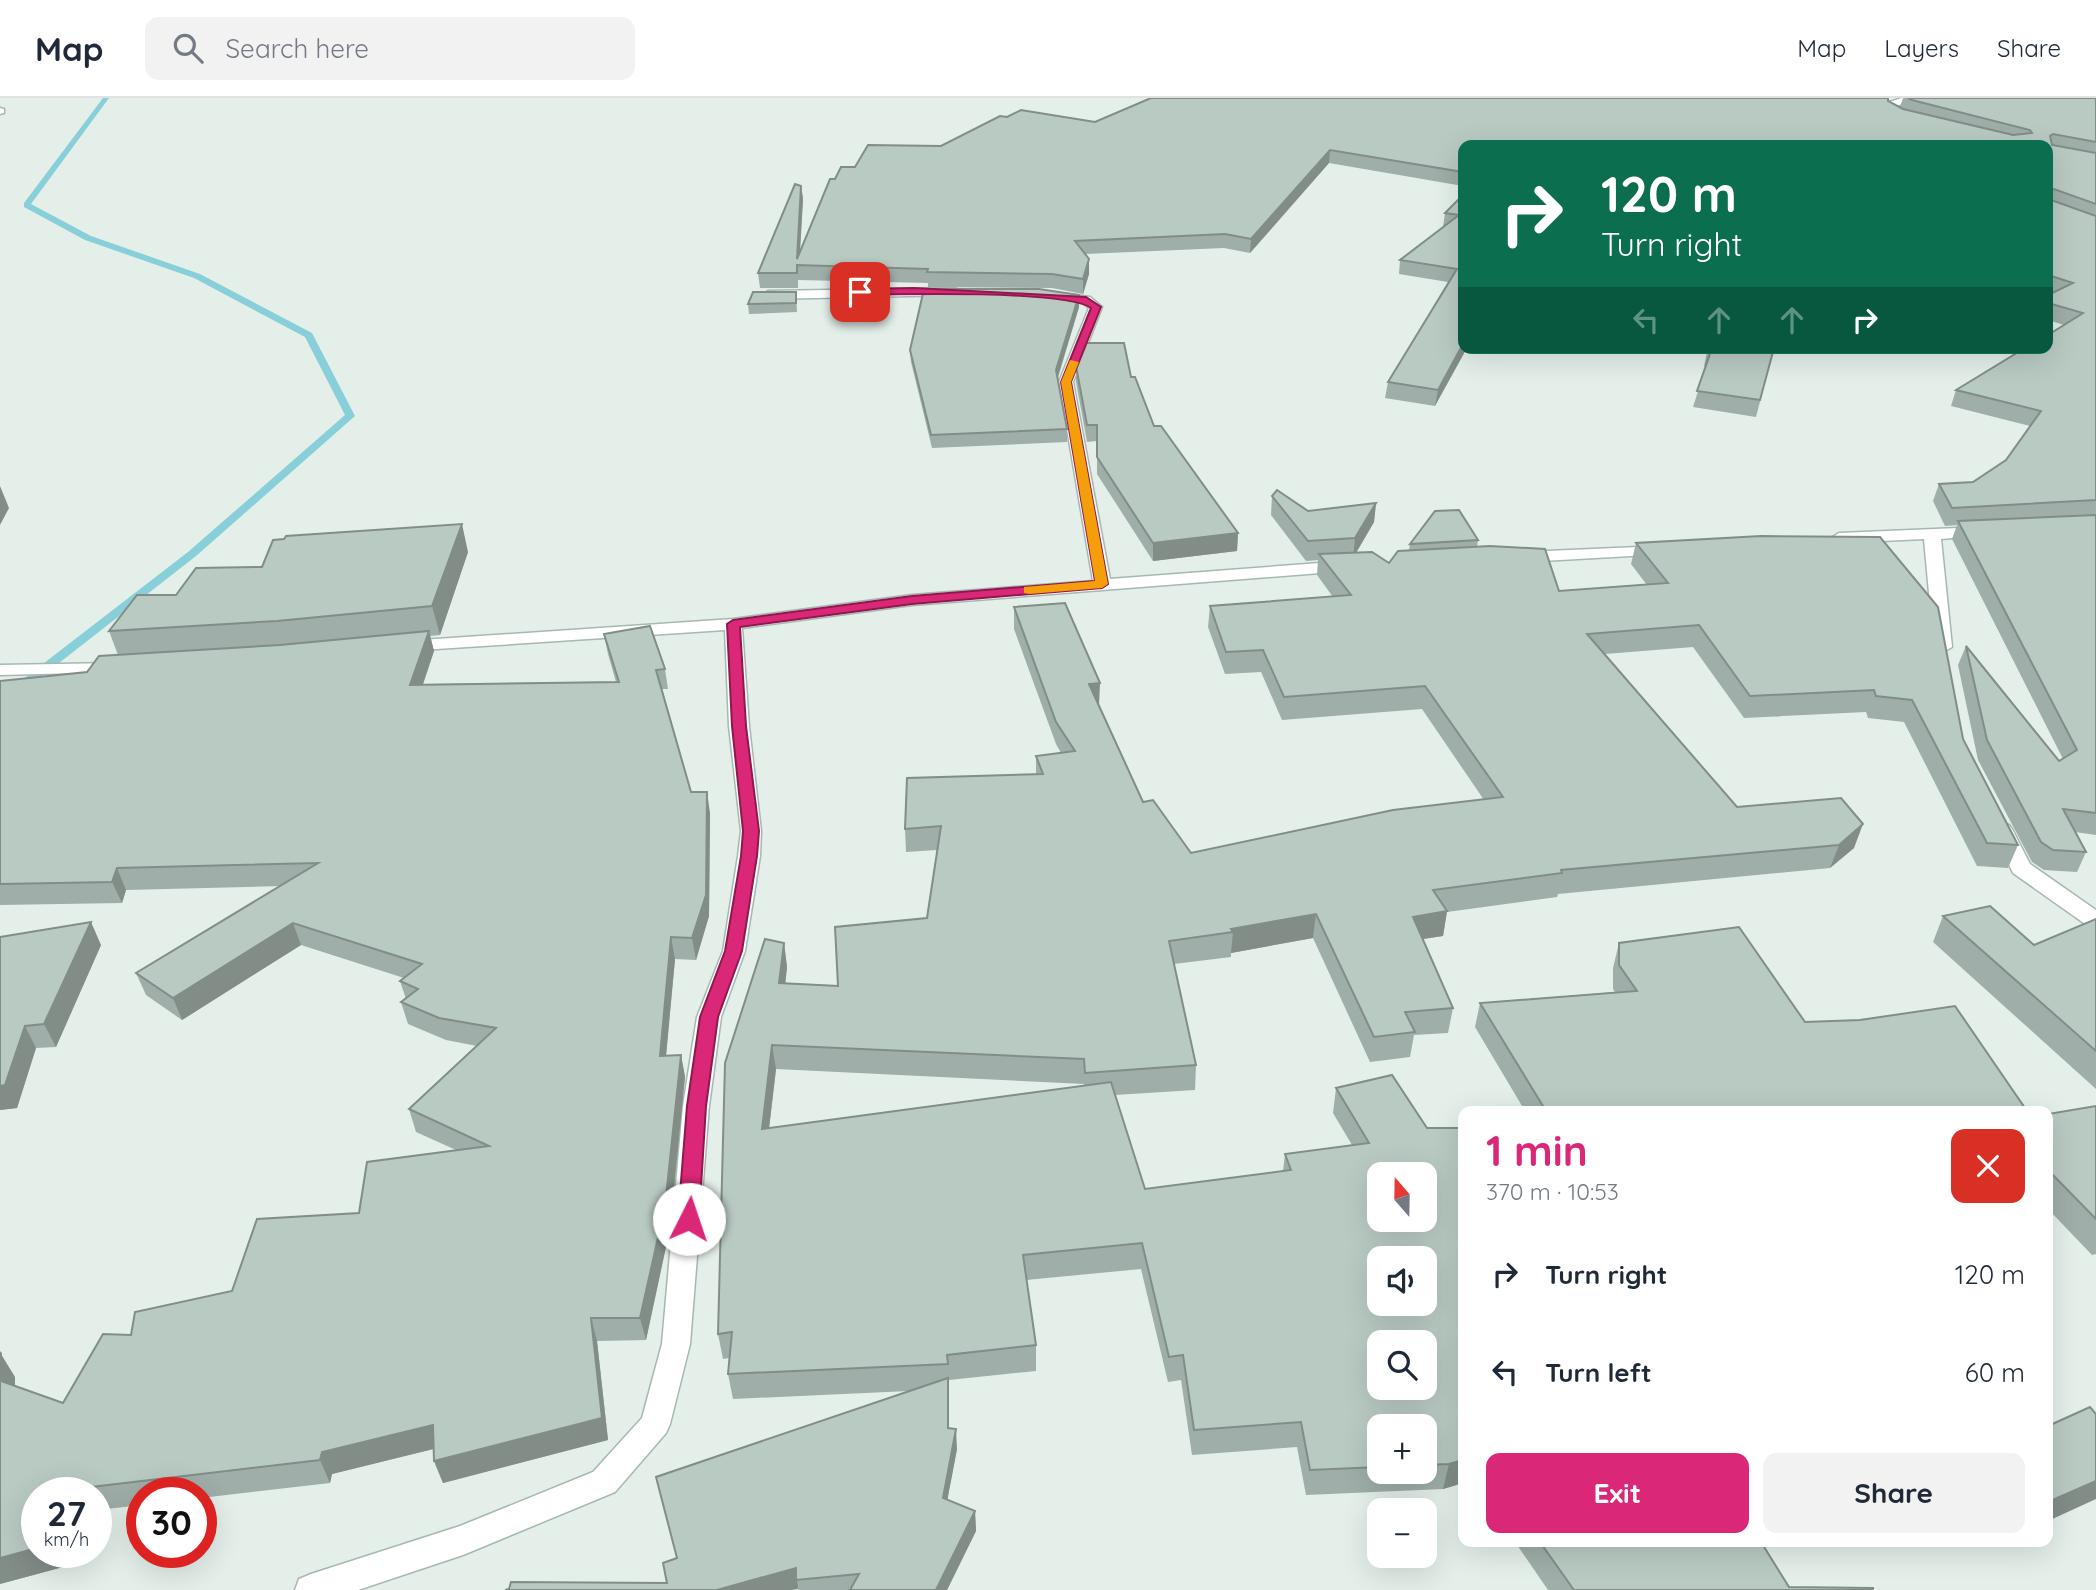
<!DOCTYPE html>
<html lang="en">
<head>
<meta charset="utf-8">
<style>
  :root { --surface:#fff; --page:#f2f2f3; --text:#1f2937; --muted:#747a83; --line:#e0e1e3; --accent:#db2777 }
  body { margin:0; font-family:Quicksand,sans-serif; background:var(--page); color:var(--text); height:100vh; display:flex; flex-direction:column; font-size:26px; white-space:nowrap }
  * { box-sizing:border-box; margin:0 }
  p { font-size:23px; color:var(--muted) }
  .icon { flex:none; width:38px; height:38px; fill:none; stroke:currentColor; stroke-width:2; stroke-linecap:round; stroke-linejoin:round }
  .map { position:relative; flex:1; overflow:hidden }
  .side { position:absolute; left:1458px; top:1008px; width:595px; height:441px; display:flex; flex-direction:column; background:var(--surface); border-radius:14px; box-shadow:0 7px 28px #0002 }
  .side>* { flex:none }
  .guide { position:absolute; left:1458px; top:42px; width:595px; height:214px; border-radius:14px; box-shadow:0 7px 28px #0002; background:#0b6e4f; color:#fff; overflow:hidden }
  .needle { width:46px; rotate:340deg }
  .tools { position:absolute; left:1367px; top:1064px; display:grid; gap:14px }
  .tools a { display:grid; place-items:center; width:70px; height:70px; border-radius:14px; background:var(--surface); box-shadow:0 7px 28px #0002; font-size:35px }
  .speed { position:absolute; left:21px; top:1379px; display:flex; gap:14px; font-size:35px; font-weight:700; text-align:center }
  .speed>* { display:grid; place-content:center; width:91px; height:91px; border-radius:50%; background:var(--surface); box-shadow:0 7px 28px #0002; line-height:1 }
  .speed small { font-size:18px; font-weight:400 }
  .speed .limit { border:10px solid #d22; background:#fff; color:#111 }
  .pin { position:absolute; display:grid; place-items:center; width:60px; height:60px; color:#fff; margin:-30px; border-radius:14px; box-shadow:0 4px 10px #0006 }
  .me { position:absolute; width:77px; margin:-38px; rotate:4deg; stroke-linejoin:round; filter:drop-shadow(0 0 5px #0008) }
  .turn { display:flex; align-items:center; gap:24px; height:147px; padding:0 28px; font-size:32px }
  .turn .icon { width:91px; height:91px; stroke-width:2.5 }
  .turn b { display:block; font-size:49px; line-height:60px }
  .lanes { display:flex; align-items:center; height:66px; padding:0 28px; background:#0003; justify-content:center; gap:35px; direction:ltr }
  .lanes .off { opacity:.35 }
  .round { display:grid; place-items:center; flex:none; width:74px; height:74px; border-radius:14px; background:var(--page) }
  .overview { display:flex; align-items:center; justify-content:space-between; height:119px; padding:0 28px }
  h1 { font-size:42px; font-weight:700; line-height:52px; color:var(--accent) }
  .button { display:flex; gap:14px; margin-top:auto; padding:14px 28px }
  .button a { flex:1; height:80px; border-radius:14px; background:var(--accent); color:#fff; font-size:28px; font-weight:700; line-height:80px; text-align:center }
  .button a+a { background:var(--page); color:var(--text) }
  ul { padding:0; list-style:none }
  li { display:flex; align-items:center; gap:21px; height:98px; padding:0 28px }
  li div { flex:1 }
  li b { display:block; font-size:26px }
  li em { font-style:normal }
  header { display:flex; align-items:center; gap:42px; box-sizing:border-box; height:98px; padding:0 35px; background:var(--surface); border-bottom:2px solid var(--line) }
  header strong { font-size:33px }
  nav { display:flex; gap:38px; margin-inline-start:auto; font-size:24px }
  .search { width:490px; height:63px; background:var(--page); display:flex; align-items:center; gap:18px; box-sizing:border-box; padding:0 24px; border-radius:14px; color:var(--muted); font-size:26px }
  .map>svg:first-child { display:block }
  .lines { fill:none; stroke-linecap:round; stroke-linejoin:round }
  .stream { fill:#88cfd9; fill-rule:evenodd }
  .minor-casing { stroke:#a6b8b1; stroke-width:3 }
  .minor { fill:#fff; fill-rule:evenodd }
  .wall { fill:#9faea8; fill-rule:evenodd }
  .shaded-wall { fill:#828d88 }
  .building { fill:#b9cac3; stroke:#828d88; stroke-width:2; fill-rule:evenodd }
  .route { fill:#db2777; stroke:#8e194d; stroke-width:2 }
  .slow { fill:#f59e0b }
</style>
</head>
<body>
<header>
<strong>Map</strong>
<div class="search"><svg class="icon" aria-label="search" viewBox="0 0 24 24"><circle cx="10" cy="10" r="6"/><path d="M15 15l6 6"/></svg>Search here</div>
<nav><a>Map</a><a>Layers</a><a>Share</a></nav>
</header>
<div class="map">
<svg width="2096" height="1492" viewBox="0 0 2096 1492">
  <rect width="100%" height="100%" fill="#e4efea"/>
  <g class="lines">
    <!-- stream -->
    <path class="stream" d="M103 0H109L31 106 91 138 200 176 312 235 355 318 196 458 4 608 0 609V599L188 454 345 317 305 239 194 180 85 142 24 109V105Z"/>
    <defs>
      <g id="minor">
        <path d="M1902 0H1917L1894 9 1909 17V21H1903L1884 11 1886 5Z"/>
        <path d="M0 10 4 11V15L0 16Z"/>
        <path d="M953 190 957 191V197L768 201 762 197 768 193Z"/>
        <path d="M1051 194 1090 199 1102 209 1073 284 1110 481 1346 463 1354 468 1346 473 912 507 742 530 749 628 761 733 760 758 745 853 721 919 709 1008 690 1246 670 1326 666 1335 615 1394 463 1457 358 1492H295L299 1481 311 1476 460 1428 593 1374 642 1320 662 1246 683 1008 697 919 723 853 738 758 741 733 729 628 725 532 406 553 397 548 406 543 733 521 912 497 1093 483 1059 284 1089 210 1083 205 1047 201 1045 198Z"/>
        <path d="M1982 429 1988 431 1990 434 1988 437 1941 441 1952 549 1943 554 1934 549 1924 441 1839 445 1831 440 1839 435Z"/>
        <path d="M1661 448 1669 453 1667 456 1522 464 1514 459 1522 454Z"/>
        <path d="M115 565 124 570 121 574 0 577V567Z"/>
        <path d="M2002 725 2009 727 2012 731 2030 766 2096 812V830L2088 828 2013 775 1992 731 1995 727Z"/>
      </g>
    </defs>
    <!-- minor casing -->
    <use href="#minor" class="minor-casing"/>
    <!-- minor -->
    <use href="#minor" class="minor"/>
  </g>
  <!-- wall -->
  <g class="wall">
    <path d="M1903 0H2096V737L2075 734 2086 754 2077 774 2044 772 2032 764 1978 662 1958 567 1966 548 2059 663 2063 661 1952 441 1957 427 1945 428 1933 403 1939 386 1973 384 2006 362 2030 328 1951 308 1956 292 2064 227 2048 222V197L2052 195 2048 194V47H1463V88L1329 65 1250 155 1224 150 1085 156 1089 176 1083 196 1052 190 928 189V185L798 182V190H760L758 175 801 88 803 101 800 156 835 81 855 69 941 48 1007 19 1095 24 1888 2V3L1900 9Z"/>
    <path d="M1463 97V250L1435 308 1385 300 1388 284 1448 184 1399 176 1400 162 1443 129 1445 115Z"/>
    <path d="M796 194 797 214 749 216 748 206Z"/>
    <path d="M1079 197V209L1058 280 1067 331V344L932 350 911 264 910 252Z"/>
    <path d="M1708 250H1774L1756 319 1693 309 1706 268H1704Z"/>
    <path d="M1076 268 1131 279 1154 328 1238 435 1237 453 1153 463 1097 376V343L1087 344 1076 284Z"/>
    <path d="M1272 398 1308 413 1376 405 1374 424 1356 455 1389 465 1409 452 1410 446 1478 442 1477 449 1559 493 1647 487 1631 466 1636 445 1761 438 1963 641 2018 747 2008 770 1977 768 1904 624 1868 620 1866 614 1744 620 1693 549 1605 556 1737 709 1854 750 1830 770 1558 796 1557 799 1447 814 1443 838 1423 841 1453 910 1448 935 1414 937 1410 959 1370 964 1313 840 1231 855V859L1174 866 1196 967 1195 992 1115 997 1145 1091 1283 1073 1285 1056 1352 1047 1333 1015 1336 990 1427 1030H1463V1385L1443 1391 1306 1397 1297 1349 1192 1357 1181 1282 1168 1284 1141 1171 1026 1182 1036 1247V1273L949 1282V1330L957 1351 947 1402 975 1413 976 1433 947 1492H798V1491L667 1485 677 1460 909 1293 733 1301 728 1276 729 1260 723 1261 718 1236 784 845 787 869 785 885 838 888 927 820 937 752 906 754 905 731 1036 677V658L1061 655 1056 646 1014 531V509L1099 608 1143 704 1191 755 1484 702 1422 611 1282 622 1261 574 1225 576 1208 529 1210 508 1333 499 1317 477 1318 462 1306 463 1271 417ZM776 971 1084 986V988L769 1030ZM1379 1328H1424V1374H1379Z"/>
    <path d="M468 454 440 537 430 538 434 553 423 586 616 584 608 556 604 536 665 571 668 591H662L691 694 710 715 709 818 696 862 675 861 666 957H681L685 979 670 1130 646 1242 597 1243 608 1342 443 1385 434 1363V1351L332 1376 330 1385 201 1400V1395H142V1407L97 1412 96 1415V1395H37V1454H91L89 1462 0 1486 15 1279V1288L63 1305 131 1237 232 1193 359 1115 456 1052 416 1034 409 1011 477 948 446 942 408 926 401 904 406 901 400 883 404 880 301 847 182 922 146 897 136 875 281 788 126 792 122 805 0 807V583L87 574 118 557 109 533 176 497 262 469Z"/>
    <path d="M1943 818 2034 847 2096 821V991L1933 844Z"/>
    <path d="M0 839 101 847 56 949 36 950 17 1010 0 1012Z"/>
    <path d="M1619 845 1805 924 2027 1013H1525L1475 929 1480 905 1615 894 1613 891V870Z"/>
    <path d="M2096 1008V1156L2092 1157 2048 1111V1016Z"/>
    <path d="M1515 1444H1761L1789 1489 1873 1492H1548Z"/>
  </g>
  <!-- shaded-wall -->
  <g class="shaded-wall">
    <path d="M1330 52 1329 65 1250 155 1251 141Z"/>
    <path d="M801 88 803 101 799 167 797 161Z"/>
    <path d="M1089 161V176L1083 196V181Z"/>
    <path d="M1079 197V209L1056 284V272Z"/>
    <path d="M1463 246V250H1467L1435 308 1438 292Z"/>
    <path d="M0 388 9 410 0 427Z"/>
    <path d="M1376 405 1374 424 1353 460 1355 440Z"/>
    <path d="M462 426 468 454 440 537 432 508Z"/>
    <path d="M1238 435 1237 453 1153 463V445Z"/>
    <path d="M429 533 434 553 416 607 410 587Z"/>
    <path d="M1100 585 1099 608 1089 609V586Z"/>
    <path d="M707 694 710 715 709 818 696 862 692 840Z"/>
    <path d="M1863 726 1854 750 1830 770 1839 747Z"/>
    <path d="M117 770 126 792 122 805 112 784Z"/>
    <path d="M1447 813 1443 838 1409 843 1413 819Z"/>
    <path d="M1316 816 1313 840 1231 855 1233 834 1231 831Z"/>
    <path d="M91 824 101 847 56 949 44 926Z"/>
    <path d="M293 825 301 847 182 922 173 900Z"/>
    <path d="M671 839 675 861 664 980 660 958Z"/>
    <path d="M784 845 787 869 783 909 779 885Z"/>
    <path d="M25 928 36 950 17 1010 0 1012V988Z"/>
    <path d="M772 947 776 971 766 1056 762 1031Z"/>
    <path d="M681 957 685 979 670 1130 646 1242 640 1220Z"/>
    <path d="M591 1220 597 1243 608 1342 443 1385 434 1363Z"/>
    <path d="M1 1256 15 1279V1306L1 1283Z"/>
    <path d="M948 1280 949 1300V1350L948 1330Z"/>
    <path d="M433 1327 441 1349 332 1376 330 1385 320 1362 322 1354Z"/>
    <path d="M956 1331 957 1351 944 1420 943 1400Z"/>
    <path d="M1463 1362V1385L1443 1391 1449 1366Z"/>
    <path d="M2096 1383V1401L2048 1423V1404Z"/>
    <path d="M975 1413 976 1433 947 1492H936Z"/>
    <path d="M37 1450V1454H91L89 1462 0 1486V1460Z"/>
    <path d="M796 1470 798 1491 792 1492H717Z"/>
  </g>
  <!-- building -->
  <g class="building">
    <path d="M1151 0H1888V3L1903 11 2013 37 2032 35 2030 32 1912 2 1908 0H2096V44L2053 36 2050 38 2052 47 2096 55V106L2054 91 2050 93 2051 102 2096 118V402L1952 410 1939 386 1973 384 2006 362 2041 313 1956 292 2025 250H2048V237L2083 215 2048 205V197L2073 185 2048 177V47H1463V74L1330 52 1251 141 1225 136 1075 143 1089 161 1083 181 1052 176 927 174 928 171 797 167V175H758L795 86 801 88 797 161 830 81H835L841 69H855L868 47 941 48 1000 18 1007 19 1021 12 1095 24Z"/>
    <path d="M1463 97V246L1438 292 1388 284 1457 171 1400 162 1459 117 1445 115Z"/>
    <path d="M924 191H1039L1079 197 1056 272 1067 331 931 337 910 252Z"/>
    <path d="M753 194H796V205L748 206Z"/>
    <path d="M1085 245H1124L1131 279H1135L1154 328H1161L1238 435 1153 445 1097 359V327H1087L1076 268Z"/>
    <path d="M1708 250H1774L1760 302 1697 293 1711 253 1708 252Z"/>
    <path d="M1277 392 1308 413 1376 405 1355 440 1308 443 1272 398Z"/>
    <path d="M1459 412 1478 442 1410 446 1435 413Z"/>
    <path d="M2096 417V715L2063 711 2086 754 2053 752 2041 744 1987 642 1966 548 2059 663 2077 652 1958 423Z"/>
    <path d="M462 426 432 508 277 523 109 533 137 497H176L196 470 262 469 273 442 284 441 286 438Z"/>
    <path d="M1761 438 1880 439 1938 509 1963 641 2018 747 1987 745 1912 602 1876 598 1874 592 1750 598 1699 527 1587 536 1737 709 1841 700 1863 726 1839 747 1561 772 1562 775 1433 792 1447 813 1413 819 1453 910 1405 914 1415 934 1374 939 1316 816 1231 831 1233 834 1169 843 1196 967 1085 975 1084 961 772 947 762 1031 1111 984 1145 1091 1291 1072 1285 1056 1369 1045 1336 990 1392 977 1427 1030H1463V1362L1449 1366 1424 1367V1328H1379V1369L1310 1372 1301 1324 1194 1332 1183 1257 1169 1259 1142 1145 1023 1157 1036 1247 947 1257 948 1266 728 1276 732 1234 718 1236 725 965 765 841 784 845 779 885 838 888 835 829 927 820 941 728 905 731 907 680 1043 676 1036 658 1075 653 1056 624 1014 509 1065 505 1100 585 1089 586 1143 704 1153 702 1191 755 1393 712 1503 699 1425 588 1284 599 1263 552 1226 554 1210 508 1351 497 1319 456 1372 454 1389 465 1398 453 1490 448 1545 451 1559 493 1668 485 1636 445ZM1379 1076H1424V1122H1379ZM1379 1160H1424V1206H1379ZM1379 1244H1424V1290H1379Z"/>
    <path d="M650 528 665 571 656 572 691 694H707L706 797 692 840 671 839 660 958 681 957 665 1108 640 1220H591L602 1320 434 1363 433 1327 322 1354 320 1362 83 1390 82 1395H37V1450L0 1460V1254L1 1256V1283L63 1305 103 1236 131 1237 135 1214 232 1193 257 1121 359 1115 367 1064 489 1048 409 1011 496 930 439 920 401 904 418 891 400 883 422 866 293 825 173 900 136 875 318 765 117 770 112 784 0 786V583L87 574 99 558 280 547 429 533 410 587 619 584 604 536Z"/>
    <path d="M1990 808 2034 847 2096 821V953L1943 818Z"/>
    <path d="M91 824 44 926 25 928 5 987 0 988V839Z"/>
    <path d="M1739 829 1805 924 1860 922 1955 908 2027 1013H1546L1480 905 1637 893 1619 867V845Z"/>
    <path d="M2096 1008V1121L2048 1072V1016Z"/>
    <path d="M948 1280V1330L956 1331 943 1400 975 1413 936 1492H850L859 1476 796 1482V1470L717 1492H505L509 1491 511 1484 667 1485 663 1465 677 1460 656 1379Z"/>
    <path d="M2090 1309 2096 1316V1383L2048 1404V1328Z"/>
    <path d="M1540 1444H1761L1789 1489 1873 1490V1492H1574Z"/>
  </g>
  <!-- route -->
  <path class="route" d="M914 190 1086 199 1101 209 1071 284 1108 486 1102 490 912 506 740 529 746 628 759 733 757 758 742 853 718 919 706 1008 699 1121 696 1127 689 1129 681 1127 678 1121 687 1008 700 919 725 853 741 758 743 733 732 628 727 526 733 522 912 498 1095 483 1061 284 1091 210C1067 192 898 196 860 197L855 194 860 191Z"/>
  <!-- slow -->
  <path class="slow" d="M1070 262 1079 264 1071 284 1108 486 1102 490 1029 496 1024 495V489L1095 483 1061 284Z"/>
</svg>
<div class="tools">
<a><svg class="needle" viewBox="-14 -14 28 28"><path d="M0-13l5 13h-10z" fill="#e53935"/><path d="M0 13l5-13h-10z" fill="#747a83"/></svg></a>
<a><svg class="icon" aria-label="sound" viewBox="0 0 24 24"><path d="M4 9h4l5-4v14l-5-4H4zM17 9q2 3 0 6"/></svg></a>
<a><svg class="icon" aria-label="search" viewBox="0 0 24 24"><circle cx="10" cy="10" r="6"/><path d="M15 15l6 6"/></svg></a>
<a>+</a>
<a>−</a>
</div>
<div class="speed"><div>27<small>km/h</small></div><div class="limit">30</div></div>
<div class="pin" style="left:860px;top:194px;background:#d93025"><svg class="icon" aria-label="arrive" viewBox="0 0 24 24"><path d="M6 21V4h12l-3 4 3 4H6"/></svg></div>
<svg class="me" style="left:689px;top:1121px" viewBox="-20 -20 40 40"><circle r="19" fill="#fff"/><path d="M0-13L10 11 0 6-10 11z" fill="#db2777"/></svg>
<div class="guide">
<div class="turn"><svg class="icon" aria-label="right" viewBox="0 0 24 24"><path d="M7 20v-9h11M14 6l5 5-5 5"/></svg><div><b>120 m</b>Turn right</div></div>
<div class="lanes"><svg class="icon off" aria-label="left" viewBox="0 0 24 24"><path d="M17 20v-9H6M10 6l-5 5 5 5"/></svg><svg class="icon off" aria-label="ahead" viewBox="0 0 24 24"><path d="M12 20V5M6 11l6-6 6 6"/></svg><svg class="icon off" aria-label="ahead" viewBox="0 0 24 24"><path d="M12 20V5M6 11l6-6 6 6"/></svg><svg class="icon" aria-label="right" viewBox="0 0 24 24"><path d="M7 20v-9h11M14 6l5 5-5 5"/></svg></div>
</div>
<section class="side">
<div class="overview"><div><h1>1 min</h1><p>370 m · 10:53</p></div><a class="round" style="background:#d93025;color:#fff"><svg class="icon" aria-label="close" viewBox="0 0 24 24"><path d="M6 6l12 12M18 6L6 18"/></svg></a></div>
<ul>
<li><svg class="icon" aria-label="right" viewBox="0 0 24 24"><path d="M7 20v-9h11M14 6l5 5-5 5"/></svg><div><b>Turn right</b></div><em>120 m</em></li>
<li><svg class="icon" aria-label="left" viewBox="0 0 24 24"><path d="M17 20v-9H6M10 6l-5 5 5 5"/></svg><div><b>Turn left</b></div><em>60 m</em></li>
</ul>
<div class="button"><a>Exit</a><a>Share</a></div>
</section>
</div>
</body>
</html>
